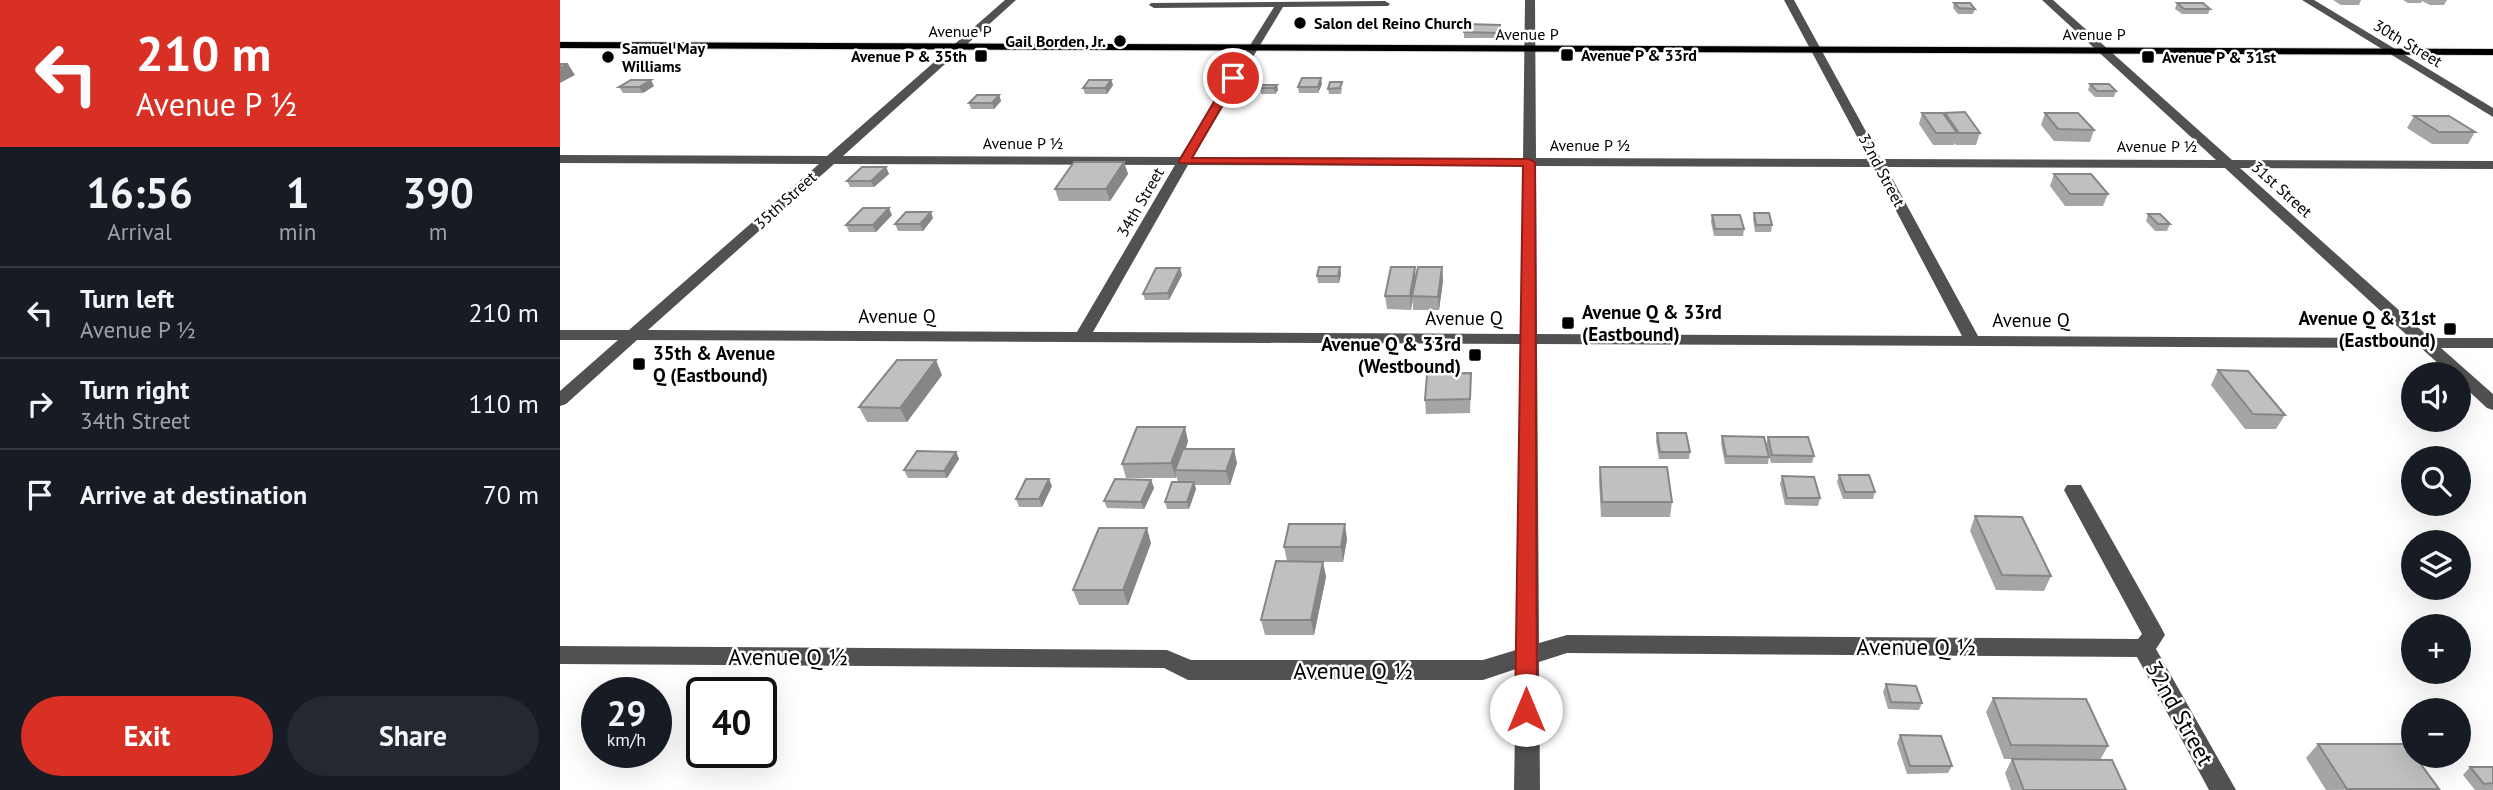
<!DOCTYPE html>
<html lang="en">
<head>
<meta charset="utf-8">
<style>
  :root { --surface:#171b24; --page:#242831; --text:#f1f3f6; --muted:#9ea1a6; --line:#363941; --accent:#d93025 }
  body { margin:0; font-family:"PT Sans",sans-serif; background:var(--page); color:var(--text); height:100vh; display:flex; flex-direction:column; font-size:26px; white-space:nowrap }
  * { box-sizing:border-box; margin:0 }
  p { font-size:23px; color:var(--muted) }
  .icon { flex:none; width:38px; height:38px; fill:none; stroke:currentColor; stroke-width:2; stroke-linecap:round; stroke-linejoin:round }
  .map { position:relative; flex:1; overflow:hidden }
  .details { display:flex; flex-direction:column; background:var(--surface); width:560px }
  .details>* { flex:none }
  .top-card { background:#d93025; color:#fff; overflow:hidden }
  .tools { position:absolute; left:1841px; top:362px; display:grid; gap:14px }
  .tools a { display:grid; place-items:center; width:70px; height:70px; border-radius:50%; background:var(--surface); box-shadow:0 7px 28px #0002; font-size:35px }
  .speed { position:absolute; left:21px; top:677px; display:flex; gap:14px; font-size:35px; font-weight:700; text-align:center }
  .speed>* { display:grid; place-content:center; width:91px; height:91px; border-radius:50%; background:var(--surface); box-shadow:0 7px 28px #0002; line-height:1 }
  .speed small { font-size:18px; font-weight:400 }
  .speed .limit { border:4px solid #111; border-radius:10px; background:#fff; color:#111 }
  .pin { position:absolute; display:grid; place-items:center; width:60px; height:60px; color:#fff; margin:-30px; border:4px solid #fff; border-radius:50%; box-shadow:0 2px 7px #0007 }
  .me { position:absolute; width:77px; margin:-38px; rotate:0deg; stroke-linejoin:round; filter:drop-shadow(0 0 5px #0008) }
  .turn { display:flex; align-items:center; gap:24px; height:147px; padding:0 21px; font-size:32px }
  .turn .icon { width:91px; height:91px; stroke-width:2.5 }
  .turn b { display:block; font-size:49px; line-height:60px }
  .eta { display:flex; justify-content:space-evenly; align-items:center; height:119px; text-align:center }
  .eta b { font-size:42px; font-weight:800; line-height:49px }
  .button { display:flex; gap:14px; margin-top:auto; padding:14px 21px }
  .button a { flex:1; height:80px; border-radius:42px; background:var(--accent); color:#fff; font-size:28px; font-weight:800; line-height:80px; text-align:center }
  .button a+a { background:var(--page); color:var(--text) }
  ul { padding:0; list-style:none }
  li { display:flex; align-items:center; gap:21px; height:91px; padding:0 21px; border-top:2px solid var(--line) }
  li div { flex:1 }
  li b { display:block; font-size:26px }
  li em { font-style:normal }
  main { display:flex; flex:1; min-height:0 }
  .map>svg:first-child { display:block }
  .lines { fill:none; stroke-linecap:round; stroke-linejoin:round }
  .major-casing { stroke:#dbdbdb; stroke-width:2 }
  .minor { fill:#515151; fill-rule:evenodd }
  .major { fill:#000; fill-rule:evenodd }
  .wall { fill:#a5a5a5 }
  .shaded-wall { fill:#868686 }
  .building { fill:#c0c0c0; stroke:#868686; stroke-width:2 }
  .route { fill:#d93025; stroke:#8d1f18; stroke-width:2 }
  .poi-dot { fill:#000; stroke:#fff; stroke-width:2.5 }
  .labels { text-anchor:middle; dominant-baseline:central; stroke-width:5; stroke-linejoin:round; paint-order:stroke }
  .far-poi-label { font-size:16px; font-weight:bold; fill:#000; stroke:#fff; text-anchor:start }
  .far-street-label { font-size:16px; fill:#000; stroke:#fff }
  .poi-label { font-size:19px; font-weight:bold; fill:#000; stroke:#fff; text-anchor:start }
  .street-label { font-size:19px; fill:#000; stroke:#fff }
  .near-street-label { font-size:23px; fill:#000; stroke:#fff }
</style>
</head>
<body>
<main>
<section class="details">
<div class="top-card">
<div class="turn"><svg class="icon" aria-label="left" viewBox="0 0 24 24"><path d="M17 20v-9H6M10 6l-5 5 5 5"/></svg><div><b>210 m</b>Avenue P ½</div></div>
</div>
<div class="eta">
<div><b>16:56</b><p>Arrival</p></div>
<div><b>1</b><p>min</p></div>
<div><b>390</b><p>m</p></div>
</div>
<ul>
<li><svg class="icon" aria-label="left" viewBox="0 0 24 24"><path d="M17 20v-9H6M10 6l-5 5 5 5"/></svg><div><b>Turn left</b><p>Avenue P ½</p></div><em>210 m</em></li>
<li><svg class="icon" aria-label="right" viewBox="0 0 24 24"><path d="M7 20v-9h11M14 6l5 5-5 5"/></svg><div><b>Turn right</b><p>34th Street</p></div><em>110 m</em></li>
<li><svg class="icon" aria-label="arrive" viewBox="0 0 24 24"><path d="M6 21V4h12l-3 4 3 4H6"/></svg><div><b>Arrive at destination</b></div><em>70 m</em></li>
</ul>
<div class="button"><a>Exit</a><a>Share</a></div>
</section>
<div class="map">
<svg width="1933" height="790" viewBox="0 0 1933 790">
  <rect width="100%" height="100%" fill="#fff"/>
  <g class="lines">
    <defs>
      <path id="major" d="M0 42 1933 49V55L0 48Z"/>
    </defs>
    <!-- major casing -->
    <use href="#major" class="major-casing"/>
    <!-- minor -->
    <g class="minor">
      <path d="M445 0H456L283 156 620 157 714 7 594 8 589 5 591 3 825 1 830 4 828 6 723 7 633 157 963 158 965 0H975L976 158 1309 159 1224 0H1234L1321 159 1656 160 1482 0H1493L1672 160 1933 161V169L1680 168 1870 338H1933V348H1881L1933 394V410L1927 408 1899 382V374H1890L1861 348 977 344 979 643 1007 635 1578 639 1582 634 1504 490 1507 485H1521L1602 629 1605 635 1596 649 1676 790H1649L1577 657 1007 653 979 662 980 790H954L956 669 923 680H628L604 668 0 664V646L607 650 631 660H923L956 650 960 344 77 340 6 404 0 406V391L58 340H0V330H69L259 164 0 163V155L267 156ZM274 164 615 165 517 332 88 330ZM628 165 963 166 961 334 533 332ZM976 166 1313 167 1402 336 977 334ZM1326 167 1665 168 1850 338 1418 336Z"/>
      <path d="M1742 0H1754L1933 108V117Z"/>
    </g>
    <!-- major -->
    <use href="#major" class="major"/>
  </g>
  <!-- wall -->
  <g class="wall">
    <path d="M1773 0H1801L1799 5H1781Z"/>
    <path d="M1843 0H1887L1884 5H1870L1862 1 1861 3H1848Z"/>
    <path d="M1394 3 1415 9 1413 14H1398L1393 8Z"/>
    <path d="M1617 3 1650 9 1648 14H1622L1615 9Z"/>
    <path d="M940 25 939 38H904V32Z"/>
    <path d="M551 80 553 85 547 94H525L523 88Z"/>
    <path d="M762 84 758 93H739L738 87Z"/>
    <path d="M1530 84 1556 91 1554 97H1535L1528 90Z"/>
    <path d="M717 85 718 90 715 94H701L700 88Z"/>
    <path d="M94 86 83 93H63L59 87Z"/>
    <path d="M782 88 781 94H769L768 89Z"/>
    <path d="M439 95 441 101 434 109H411L409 103Z"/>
    <path d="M1362 113 1385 115V113L1420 133 1416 145H1396L1394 143V145H1373L1359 124Z"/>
    <path d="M1485 113 1534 130 1530 142 1494 141 1481 125Z"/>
    <path d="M1854 116 1915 132 1908 144H1872L1847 128Z"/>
    <path d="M564 162 568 174 550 201H499L495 189Z"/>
    <path d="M326 167 329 174 314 187H290L287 181Z"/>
    <path d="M1494 174 1548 194 1543 206H1505L1490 186Z"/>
    <path d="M1194 213 1212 225 1211 232H1195L1193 219Z"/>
    <path d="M1588 214 1610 224 1607 231H1595L1586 221Z"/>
    <path d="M332 215 316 232H289L286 225Z"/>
    <path d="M1152 215 1184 229 1183 236H1154L1151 222Z"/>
    <path d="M373 218 363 231H338L335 224Z"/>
    <path d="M780 267 781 274 779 283H758L757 276Z"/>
    <path d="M882 267 883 281 879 310H853V301L851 310 827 309 825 296Z"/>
    <path d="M622 275 609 300H585L583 294Z"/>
    <path d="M1658 370 1725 415 1716 429H1685L1651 385Z"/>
    <path d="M382 375 347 422H307L299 407Z"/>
    <path d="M911 387 910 413 866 414 865 400Z"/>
    <path d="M1097 433 1130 452 1129 459H1099L1096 441Z"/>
    <path d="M1162 436 1209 457 1208 464H1165L1161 443Z"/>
    <path d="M1208 437 1254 456 1252 463H1211L1206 444Z"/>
    <path d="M628 441 626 449 677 463 670 485H635L636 489 629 509H607L605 502 618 482 616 476V478H566L562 464Z"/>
    <path d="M396 452 399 459 387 478H348L344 470Z"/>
    <path d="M1040 467 1112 502 1110 517H1041L1039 481Z"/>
    <path d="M1279 475 1315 492 1313 499H1283L1277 482Z"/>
    <path d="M1222 476 1260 498 1258 506 1225 505 1220 484Z"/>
    <path d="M591 480 594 488 584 509 547 508 544 501Z"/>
    <path d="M492 486 482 507H459L456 499Z"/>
    <path d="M1415 516 1491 576 1484 591 1436 590 1410 531Z"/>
    <path d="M787 539 783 562H763L766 577 754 635H705L701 620 727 561 724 547Z"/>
    <path d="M591 543 568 605H519L513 590Z"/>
    <path d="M1326 684 1362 703 1359 710 1328 709 1323 692Z"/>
    <path d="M1433 698 1548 746 1540 760 1566 790H1451L1445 773 1452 759H1444L1426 712Z"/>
    <path d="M1340 735 1392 766 1388 773 1347 774 1337 743Z"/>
    <path d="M1758 744 1879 789 1766 790 1746 758Z"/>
    <path d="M1910 767H1933V790H1915L1903 775Z"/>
  </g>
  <!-- shaded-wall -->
  <g class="shaded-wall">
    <path d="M8 64 15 75 0 83V68Z"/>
    <path d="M761 78 762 84 758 93V87Z"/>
    <path d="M91 80 94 86 83 93 79 87Z"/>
    <path d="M551 80 553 85 547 94 545 88Z"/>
    <path d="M717 85 718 90 715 94 714 88Z"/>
    <path d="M439 95 441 101 434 109 432 103Z"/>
    <path d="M564 162 568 174 550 201 546 189Z"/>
    <path d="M326 167 329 174 314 187 311 181Z"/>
    <path d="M329 208 332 215 316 232 313 225Z"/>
    <path d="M371 212 373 218 363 231 360 224Z"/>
    <path d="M780 267 781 274 779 283 778 276Z"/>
    <path d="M855 267 856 280 852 296 851 310 850 296Z"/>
    <path d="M882 267 883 281 879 310 878 297Z"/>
    <path d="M620 268 622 275 609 300 608 293Z"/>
    <path d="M376 360 382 375 347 422 340 408Z"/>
    <path d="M625 427 628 441 618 470H615L616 478 611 463Z"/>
    <path d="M674 449 677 463 670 485 666 471Z"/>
    <path d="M396 452 399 459 387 478 384 471Z"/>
    <path d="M489 479 492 486 482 507 479 499Z"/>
    <path d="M591 480 594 488 584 509 581 502Z"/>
    <path d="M634 482 636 489 629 509 627 502Z"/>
    <path d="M785 524 787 539 783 562 781 547Z"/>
    <path d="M587 528 591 543 568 605 563 590Z"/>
    <path d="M763 562 766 577 754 635 751 620Z"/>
  </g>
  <!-- building -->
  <g class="building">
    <path d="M1394 3H1410L1415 9 1399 8Z"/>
    <path d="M1617 3H1643L1650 9H1624Z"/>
    <path d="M905 24 940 25 939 33 904 32Z"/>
    <path d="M0 64H8L0 68Z"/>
    <path d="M742 78H761L758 87H738Z"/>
    <path d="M71 80H91L79 87H59Z"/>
    <path d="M529 80H551L545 88H523Z"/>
    <path d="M770 82H782L780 88 768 89Z"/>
    <path d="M1530 84H1549L1556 91H1537Z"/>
    <path d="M700 85H717L714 88H700Z"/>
    <path d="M417 95H439L432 103H409Z"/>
    <path d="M1405 112 1420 133H1399L1385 113Z"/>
    <path d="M1362 113H1383L1397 133H1376Z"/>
    <path d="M1485 113H1518L1534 130 1498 129Z"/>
    <path d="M1854 116H1889L1915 132H1879Z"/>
    <path d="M514 162H564L546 189H495Z"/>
    <path d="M302 167H326L311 181H287Z"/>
    <path d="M1494 174H1531L1548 194H1510Z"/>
    <path d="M303 208H329L313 225H286Z"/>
    <path d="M346 212H371L360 224H335Z"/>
    <path d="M1194 213H1209L1212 225H1196Z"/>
    <path d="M1588 214H1600L1610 224H1598Z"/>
    <path d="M1152 215H1180L1184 229H1155Z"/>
    <path d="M759 267H780L778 276H757Z"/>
    <path d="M831 267H855L850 296H825Z"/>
    <path d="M858 267H882L878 297 852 296Z"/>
    <path d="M596 268H620L608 293 583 294Z"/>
    <path d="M337 360H376L340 408 299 407Z"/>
    <path d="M1658 370 1688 371 1725 415 1693 414Z"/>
    <path d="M911 373 910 399 865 400 867 374Z"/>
    <path d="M577 427H625L611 463 562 464Z"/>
    <path d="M1097 433H1126L1130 452H1100Z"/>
    <path d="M1162 436 1204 437 1209 457 1166 456Z"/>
    <path d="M1208 437H1248L1254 456 1212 455Z"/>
    <path d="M623 449H674L666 471 615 470Z"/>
    <path d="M357 451 396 452 384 471 344 470Z"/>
    <path d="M1040 467H1107L1112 502H1042Z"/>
    <path d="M1279 475H1309L1315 492H1285Z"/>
    <path d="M1222 476 1254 477 1260 498H1227Z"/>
    <path d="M466 479H489L479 499H456Z"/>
    <path d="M555 479 591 480 581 502 544 501Z"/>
    <path d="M612 482H634L627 502H605Z"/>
    <path d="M1415 516 1462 517 1491 576 1442 575Z"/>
    <path d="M729 524H785L781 547H724Z"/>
    <path d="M539 528H587L563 590H513Z"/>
    <path d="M716 561 763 562 751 620H701Z"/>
    <path d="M1326 684 1356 686 1362 703 1331 702Z"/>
    <path d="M1433 698 1526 699 1548 746 1451 745Z"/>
    <path d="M1340 735 1381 736 1392 766H1350Z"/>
    <path d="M1758 744H1846L1879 789H1787Z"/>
    <path d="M1452 759 1552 760 1566 790H1464Z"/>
    <path d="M1910 767H1933V783L1924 784Z"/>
  </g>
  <!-- route -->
  <path class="route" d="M673 75 678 78 632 158 969 159 975 162 977 710 974 716 966 719 959 716 955 710 963 166 620 163 619 161 668 78Z"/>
  <!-- markers -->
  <g class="poi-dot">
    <circle cx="740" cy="23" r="7"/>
    <circle cx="560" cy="41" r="7"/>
    <rect x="1000" y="48" width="14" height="14" rx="3.5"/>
    <rect x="414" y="49" width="14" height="14" rx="3.5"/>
    <circle cx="48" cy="57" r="7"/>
    <rect x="1581" y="50" width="14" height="14" rx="3.5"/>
    <rect x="1001" y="316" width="14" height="14" rx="3.5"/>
    <rect x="1883" y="322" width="14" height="14" rx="3.5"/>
    <rect x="908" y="348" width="14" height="14" rx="3.5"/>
    <rect x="72" y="357" width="14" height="14" rx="3.5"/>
  </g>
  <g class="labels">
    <!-- far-poi labels -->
    <g class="far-poi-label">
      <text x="754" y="23">Salon del Reino Church</text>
      <text x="546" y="41" text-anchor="end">Gail Borden, Jr.</text>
      <text x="62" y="48">Samuel May<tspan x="62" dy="18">Williams</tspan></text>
      <text x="1021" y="55">Avenue P &amp; 33rd</text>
      <text x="407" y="56" text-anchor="end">Avenue P &amp; 35th</text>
      <text x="1602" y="57">Avenue P &amp; 31st</text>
    </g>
    <!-- far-street labels -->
    <g class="far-street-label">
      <text x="400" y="31">Avenue P</text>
      <text x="967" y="34">Avenue P</text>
      <text x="1534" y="34">Avenue P</text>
      <text transform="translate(1848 43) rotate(31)">30th Street</text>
      <text x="463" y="143">Avenue P ½</text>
      <text x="1030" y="145">Avenue P ½</text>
      <text x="1597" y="146">Avenue P ½</text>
      <text transform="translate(1322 170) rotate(62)">32nd Street</text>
      <text transform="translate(1722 189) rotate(42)">31st Street</text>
      <text transform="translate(225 200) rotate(-42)">35th Street</text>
      <text transform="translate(580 202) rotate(-60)">34th Street</text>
    </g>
    <!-- poi labels -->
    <g class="poi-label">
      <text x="1022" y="312">Avenue Q &amp; 33rd<tspan x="1022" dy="22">(Eastbound)</tspan></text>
      <text x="1876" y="318" text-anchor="end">Avenue Q &amp; 31st<tspan x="1876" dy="22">(Eastbound)</tspan></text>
      <text x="901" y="344" text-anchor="end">Avenue Q &amp; 33rd<tspan x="901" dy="22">(Westbound)</tspan></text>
      <text x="93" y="353">35th &amp; Avenue<tspan x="93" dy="22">Q (Eastbound)</tspan></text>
    </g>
    <!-- street labels -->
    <g class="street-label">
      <text x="337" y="316">Avenue Q</text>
      <text x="904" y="318">Avenue Q</text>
      <text x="1471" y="320">Avenue Q</text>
    </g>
    <!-- near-street labels -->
    <g class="near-street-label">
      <text x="1356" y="646">Avenue Q ½</text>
      <text x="228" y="656">Avenue Q ½</text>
      <text x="793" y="670">Avenue Q ½</text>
      <text transform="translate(1620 713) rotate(61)">32nd Street</text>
    </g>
  </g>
</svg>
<div class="tools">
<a><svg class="icon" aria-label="sound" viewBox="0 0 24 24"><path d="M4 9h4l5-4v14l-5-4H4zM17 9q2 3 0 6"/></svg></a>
<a><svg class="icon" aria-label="search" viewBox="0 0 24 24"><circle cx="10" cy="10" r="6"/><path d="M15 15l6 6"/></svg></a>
<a><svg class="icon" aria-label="layers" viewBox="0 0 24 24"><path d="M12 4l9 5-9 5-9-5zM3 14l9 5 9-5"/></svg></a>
<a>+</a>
<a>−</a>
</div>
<div class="speed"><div>29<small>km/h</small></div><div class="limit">40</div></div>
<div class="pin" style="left:673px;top:78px;background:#d93025"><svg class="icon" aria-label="arrive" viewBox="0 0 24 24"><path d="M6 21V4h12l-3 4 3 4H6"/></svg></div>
<svg class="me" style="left:966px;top:710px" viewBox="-20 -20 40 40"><circle r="19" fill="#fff"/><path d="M0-13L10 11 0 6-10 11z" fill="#d93025"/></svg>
</div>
</main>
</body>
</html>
